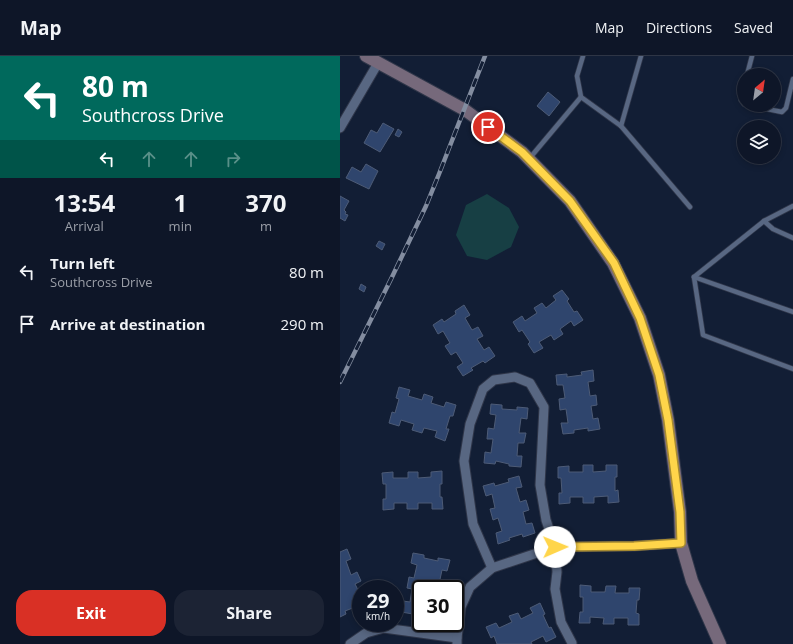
<!DOCTYPE html>
<html lang="en">
<head>
<meta charset="utf-8">
<style>
  :root { --surface:#0e1628; --page:#1c2334; --text:#f1f3f6; --muted:#9b9fa8; --line:#2e3545; --accent:#d93025 }
  body { margin:0; font-family:"Open Sans",sans-serif; background:var(--page); color:var(--text); height:100vh; display:flex; flex-direction:column; font-size:15px; white-space:nowrap }
  * { box-sizing:border-box; margin:0 }
  p { font-size:13px; color:var(--muted) }
  .icon { flex:none; width:22px; height:22px; fill:none; stroke:currentColor; stroke-width:2; stroke-linecap:round; stroke-linejoin:round }
  .map { position:relative; flex:1; overflow:hidden }
  .panel { display:flex; flex-direction:column; background:var(--surface); width:340px }
  .panel>* { flex:none }
  .guide { background:#00695c; color:#fff; overflow:hidden }
  .needle { width:26px; rotate:29deg }
  .fabs { position:absolute; left:397px; top:12px; display:grid; gap:8px }
  .fabs a { display:grid; place-items:center; width:44px; height:44px; border-radius:50%; background:var(--surface); box-shadow:0 2px 6px #0003,0 0 0 1px var(--line); font-size:20px }
  .speed { position:absolute; left:12px; top:524px; display:flex; gap:8px; font-size:20px; font-weight:700; text-align:center }
  .speed>* { display:grid; place-content:center; width:52px; height:52px; border-radius:50%; background:var(--surface); box-shadow:0 2px 6px #0003,0 0 0 1px var(--line); line-height:1 }
  .speed small { font-size:10px; font-weight:400 }
  .speed .limit { border:2px solid #111; border-radius:6px; background:#fff; color:#111 }
  .pin { position:absolute; display:grid; place-items:center; width:34px; height:34px; color:#fff; margin:-17px; border:2px solid #fff; border-radius:50%; box-shadow:0 1px 4px #0007 }
  .me { position:absolute; width:44px; margin:-22px; rotate:89deg; stroke-linejoin:round; filter:drop-shadow(0 0 3px #0008) }
  .turn { display:flex; align-items:center; gap:14px; height:84px; padding:0 16px; font-size:18px }
  .turn .icon { width:52px; height:52px; stroke-width:2.5 }
  .turn b { display:block; font-size:28px; line-height:34px }
  .lanes { display:flex; align-items:center; height:38px; padding:0 16px; background:#0003; justify-content:center; gap:20px; direction:ltr }
  .lanes .off { opacity:.35 }
  .eta { display:flex; justify-content:space-evenly; align-items:center; height:68px; text-align:center }
  .eta b { font-size:24px; font-weight:700; line-height:28px }
  .action { display:flex; gap:8px; margin-top:auto; padding:8px 16px }
  .action a { flex:1; height:46px; border-radius:16px; background:var(--accent); color:#fff; font-size:16px; font-weight:700; line-height:46px; text-align:center }
  .action a+a { background:var(--page); color:var(--text) }
  ul { padding:0; list-style:none }
  li { display:flex; align-items:center; gap:12px; height:52px; padding:0 16px }
  li div { flex:1 }
  li b { display:block; font-size:15px }
  li em { font-style:normal }
  header { display:flex; align-items:center; gap:24px; box-sizing:border-box; height:56px; padding:0 20px; background:var(--surface); border-bottom:1px solid var(--line) }
  header strong { font-size:19px }
  nav { display:flex; gap:22px; margin-inline-start:auto; font-size:14px }
  main { display:flex; flex:1; min-height:0 }
  .map>svg:first-child { display:block }
  .water { fill:#173f44 }
  .building { fill:#2f456d; stroke:#4d5b76 }
  .lines { fill:none; stroke-linecap:round; stroke-linejoin:round }
  .lane-casing { stroke:#2f3649; stroke-width:6 }
  .street-casing { stroke:#2f3649; stroke-width:11 }
  .secondary-casing { stroke:#2f3649; stroke-width:14 }
  .lane { stroke:#586782; stroke-width:4.5 }
  .street { stroke:#586782; stroke-width:9 }
  .secondary { stroke:#76697b; stroke-width:12 }
  .rail-casing { stroke:#838da0; stroke-width:4.5 }
  .rail { stroke:#121e35; stroke-width:3; stroke-dasharray:9; stroke-linecap:butt }
  .route-casing { stroke:#a68a30; stroke-width:10 }
  .route { stroke:#ffd54a; stroke-width:7 }
</style>
</head>
<body>
<header>
<strong>Map</strong>
<nav><a>Map</a><a>Directions</a><a>Saved</a></nav>
</header>
<main>
<section class="panel">
<div class="guide">
<div class="turn"><svg class="icon" aria-label="left" viewBox="0 0 24 24"><path d="M17 20v-9H6M10 6l-5 5 5 5"/></svg><div><b>80 m</b>Southcross Drive</div></div>
<div class="lanes"><svg class="icon" aria-label="left" viewBox="0 0 24 24"><path d="M17 20v-9H6M10 6l-5 5 5 5"/></svg><svg class="icon off" aria-label="ahead" viewBox="0 0 24 24"><path d="M12 20V5M6 11l6-6 6 6"/></svg><svg class="icon off" aria-label="ahead" viewBox="0 0 24 24"><path d="M12 20V5M6 11l6-6 6 6"/></svg><svg class="icon off" aria-label="right" viewBox="0 0 24 24"><path d="M7 20v-9h11M14 6l5 5-5 5"/></svg></div>
</div>
<div class="eta">
<div><b>13:54</b><p>Arrival</p></div>
<div><b>1</b><p>min</p></div>
<div><b>370</b><p>m</p></div>
</div>
<ul>
<li><svg class="icon" aria-label="left" viewBox="0 0 24 24"><path d="M17 20v-9H6M10 6l-5 5 5 5"/></svg><div><b>Turn left</b><p>Southcross Drive</p></div><em>80 m</em></li>
<li><svg class="icon" aria-label="arrive" viewBox="0 0 24 24"><path d="M6 21V4h12l-3 4 3 4H6"/></svg><div><b>Arrive at destination</b></div><em>290 m</em></li>
</ul>
<div class="action"><a>Exit</a><a>Share</a></div>
</section>
<div class="map">
<svg width="453" height="588" viewBox="0 0 453 588">
  <rect width="100%" height="100%" fill="#121e35"/>
  <!-- water -->
  <path class="water" d="M147 138 169 152 179 171 171 191 147 204 127 200 116 179 126 149Z"/>
  <!-- building -->
  <g class="building">
    <path d="M208 36 220 46 209 60 197 50Z"/>
    <path d="M43 67 54 73 40 96 24 87 31 74 37 77Z"/>
    <path d="M58 73 62 76 59 81 55 79Z"/>
    <path d="M26 108 38 115 29 133 6 122 12 111 21 116Z"/>
    <path d="M0 140 9 145 4 154 6 156 5 158 8 159 5 165 0 162Z"/>
    <path d="M39 185 45 188 42 194 36 190Z"/>
    <path d="M21 228 26 231 24 236 19 233Z"/>
    <path d="M222 234 229 243 227 245 234 256 237 255 243 264 234 270 231 265 220 273 223 278 214 284 211 279 199 286 203 292 194 297 188 288 190 286 182 274 179 276 173 266 182 260 185 265 197 257 194 252 202 247 206 252 216 244 213 240Z"/>
    <path d="M124 249 130 259 125 262 132 274 138 271 143 280 137 283 144 294 149 291 155 300 145 307 143 305 131 312 133 314 123 320 117 311 123 307 116 296 111 299 105 290 110 287 103 275 98 278 93 269 102 263 104 266 116 258 115 255Z"/>
    <path d="M253 314 254 325 248 326 250 340 256 339 257 349 251 350 253 363 258 362 260 373 248 375V372L234 374V377L223 378 221 367H228L226 353 220 354 219 343 225 342 223 329H217L216 319 227 318V321L242 319 241 316Z"/>
    <path d="M59 331 70 334 68 340 82 344 84 338 93 341 91 347 104 351 106 346 116 349 113 360H110L106 373H109L105 385 95 381 97 375 84 372 82 377 72 374 74 368 61 364 59 370 49 367 52 356 55 357 59 343 56 342Z"/>
    <path d="M151 348 162 349V353L177 354V351L188 352 187 363 181 362 179 377H186L184 387H178L177 400H182L181 411 169 410V408L156 405 155 408 144 407 145 396 151 397 153 383H147L148 372 154 373 156 359 150 358Z"/>
    <path d="M243 409H253V416L266 415V409H277V421H275V435L278 434 279 446 268 447V440L254 441V447H243V441H230V447L219 448V437H222L221 422H218V411L229 410V416H243Z"/>
    <path d="M102 415V428H100V441H102L103 453H92V447H78V453H67V447H54V453L43 454V443H46V428H43L42 417 53 416V422H68V416H78V422L91 421V416Z"/>
    <path d="M179 420 182 431 176 432 180 446 186 444 189 454 183 456 186 468 192 467 195 477 183 481 182 478 169 482 170 484 158 488 156 477 162 475 158 462 153 464 150 453 155 452 152 438 146 440 143 430 154 427 155 430 169 426 168 423Z"/>
    <path d="M7 493 11 503 6 505 11 519 17 516 21 525 15 528 21 540V551L19 552 18 550 5 555 6 558 0 561V496Z"/>
    <path d="M73 497 84 499V502L98 505V502L110 504 107 515 102 514 99 528 105 529 104 533H81V557L73 555V558L61 556 63 545 70 546 72 533 67 532 69 521 74 522 77 509 71 507Z"/>
    <path d="M240 529 251 530V536H265L266 530H276L275 537H289V532H300L299 544H297L296 557 299 558V569H288V562H274V568H263L264 562 250 561V567H239L240 556H243V541H240Z"/>
    <path d="M200 547 205 558 203 559 209 572 211 571 216 581 206 586 203 580 191 586 192 588H157L154 580 151 582 146 571 156 567 159 572 172 566 169 560 178 557 181 563 193 557 190 552Z"/>
  </g>
  <g class="lines">
    <defs>
      <g id="lane">
        <path d="M243 0 237 20 241 41 281 70 350 151"/>
        <path d="M407 19 412 0"/>
        <path d="M404 31 401 44 404 48"/>
        <path d="M407 49 442 56 446 52 453 23"/>
        <path d="M281 70 301 0"/>
        <path d="M189 103 241 41"/>
        <path d="M453 150 424 165 433 173 453 182"/>
        <path d="M354 221 363 279 453 313"/>
        <path d="M354 221 453 256"/>
        <path d="M354 221 424 165"/>
      </g>
      <g id="street">
        <path d="M0 72 38 7"/>
        <path d="M152 512 133 468 124 405 130 368 143 333 154 324 175 321 190 327 204 351 200 429 206 464 215 491 217 516 215 533 221 566 232 587"/>
        <path d="M10 588 26 577 44 572 117 582"/>
        <path d="M117 588V582L121 551 130 531 152 512 215 491 294 490 341 487"/>
      </g>
      <path id="secondary" d="M26 0 125 54 182 96 230 145 273 207 300 262 319 319 328 364 340 456 341 487 352 525 380 588"/>
    </defs>
    <!-- lane casing -->
    <use href="#lane" class="lane-casing"/>
    <!-- street casing -->
    <use href="#street" class="street-casing"/>
    <!-- secondary casing -->
    <use href="#secondary" class="secondary-casing"/>
    <!-- lane -->
    <use href="#lane" class="lane"/>
    <!-- street -->
    <use href="#street" class="street"/>
    <!-- secondary -->
    <use href="#secondary" class="secondary"/>
    <defs>
      <path id="rail" d="M0 326 53 219 86 150 99 118 145 0"/>
    </defs>
    <!-- rail casing -->
    <use href="#rail" class="rail-casing"/>
    <!-- rail -->
    <use href="#rail" class="rail"/>
  </g>
  <g class="lines">
    <defs>
      <path id="route" d="M148 71 182 96 230 145 274 207 300 262 319 319 328 364 340 456 341 487 294 490 215 491"/>
    </defs>
    <!-- route casing -->
    <use href="#route" class="route-casing"/>
    <!-- route -->
    <use href="#route" class="route"/>
  </g>
</svg>
<div class="fabs">
<a><svg class="needle" viewBox="-14 -14 28 28"><path d="M0-13l5 13h-10z" fill="#e53935"/><path d="M0 13l5-13h-10z" fill="#9b9fa8"/></svg></a>
<a><svg class="icon" aria-label="layers" viewBox="0 0 24 24"><path d="M12 4l9 5-9 5-9-5zM3 14l9 5 9-5"/></svg></a>
</div>
<div class="speed"><div>29<small>km/h</small></div><div class="limit">30</div></div>
<div class="pin" style="left:148px;top:71px;background:#d93025"><svg class="icon" aria-label="arrive" viewBox="0 0 24 24"><path d="M6 21V4h12l-3 4 3 4H6"/></svg></div>
<svg class="me" style="left:215px;top:491px" viewBox="-20 -20 40 40"><circle r="19" fill="#fff"/><path d="M0-13L10 11 0 6-10 11z" fill="#ffd54a"/></svg>
</div>
</main>
</body>
</html>
